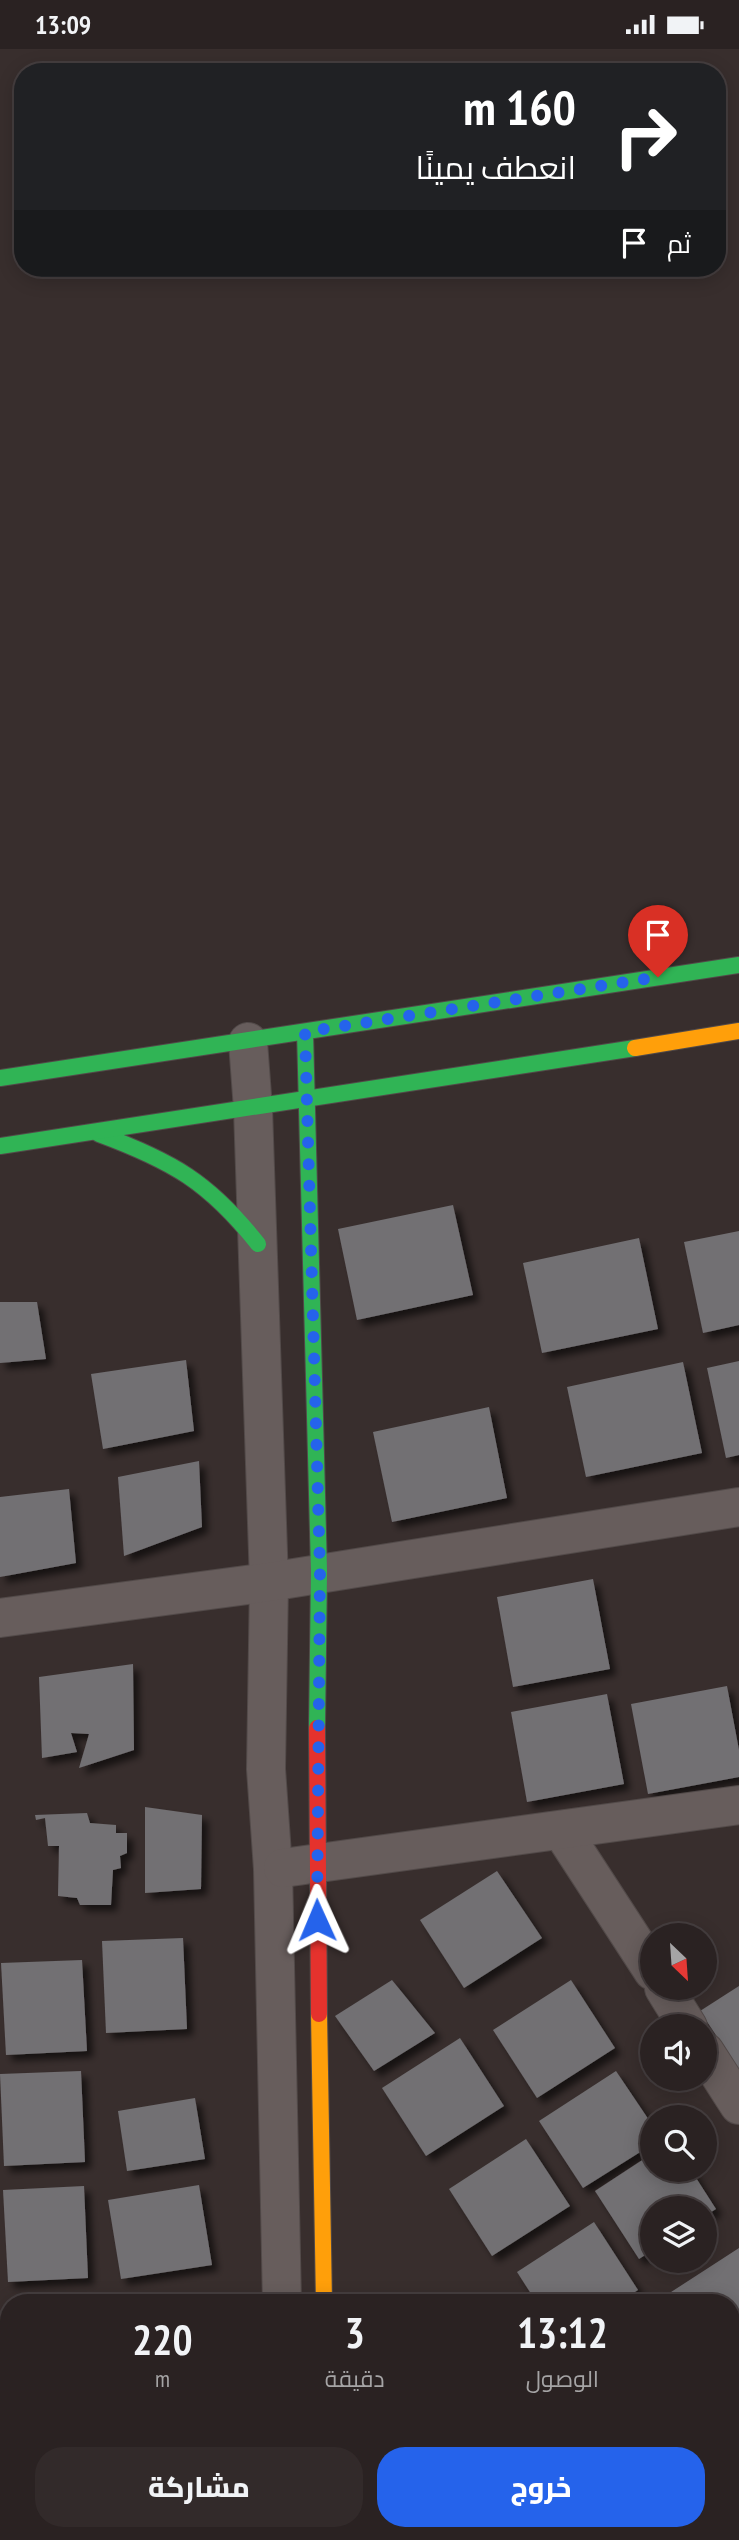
<!DOCTYPE html>
<html lang="ar">
<head>
<meta charset="utf-8">
<style>
  :root { --surface:#2a2222; --page:#322a2a; --text:#f1f3f6; --muted:#a5a4a5; --line:#463f40; --accent:#2563eb }
  body { margin:0; font-family:"PT Sans Narrow",Cairo,sans-serif; background:var(--page); color:var(--text); direction:rtl; height:100vh; display:flex; flex-direction:column; font-size:26px; white-space:nowrap }
  * { box-sizing:border-box; margin:0 }
  p { font-size:23px; color:var(--muted) }
  .icon { flex:none; width:38px; height:38px; fill:none; stroke:currentColor; stroke-width:2; stroke-linecap:round; stroke-linejoin:round }
  .map { position:relative; flex:1; overflow:hidden; direction:ltr }
  .drawer { position:absolute; left:0px; top:2245px; width:740px; height:247px; display:flex; flex-direction:column; background:var(--surface); border-radius:28px 28px 0 0; box-shadow:0 4px 18px #0003,0 0 0 2px var(--line); direction:rtl }
  .drawer>* { flex:none }
  .hud { position:absolute; left:14px; top:14px; width:712px; height:214px; border-radius:28px; box-shadow:0 4px 18px #0003,0 0 0 2px var(--line); direction:rtl; background:#202124; color:#fff; overflow:hidden }
  .needle { width:46px; rotate:155deg }
  .controls { position:absolute; left:640px; top:1874px; display:grid; gap:14px }
  .controls a { display:grid; place-items:center; width:77px; height:77px; border-radius:50%; background:var(--surface); box-shadow:0 4px 18px #0003,0 0 0 2px var(--line); font-size:35px }
  .pin { position:absolute; display:grid; place-items:center; width:60px; height:60px; color:#fff; margin:-72px -30px; border-radius:50% 50% 50% 0; rotate:-45deg; box-shadow:0 0 7px #0007 }
  .pin .icon { rotate:45deg }
  .me { position:absolute; width:77px; margin:-38px; rotate:359deg; stroke-linejoin:round; filter:drop-shadow(0 0 5px #0008) }
  .turn { display:flex; align-items:center; gap:24px; height:147px; padding:0 35px; font-size:32px }
  .turn .icon { width:91px; height:91px; stroke-width:2.5 }
  .turn b { display:block; font-size:49px; line-height:60px }
  .then { display:flex; align-items:center; height:66px; padding:0 35px; background:#0003; gap:14px; font-size:26px }
  .eta { display:flex; justify-content:space-evenly; align-items:center; height:119px; text-align:center }
  .eta b { font-size:42px; font-weight:800; line-height:49px }
  .primary-button { display:flex; gap:14px; margin-top:auto; padding:14px 35px }
  .primary-button a { flex:1; height:80px; border-radius:28px; background:var(--accent); color:#fff; font-size:28px; font-weight:800; line-height:80px; text-align:center }
  .primary-button a+a { background:var(--page); color:var(--text) }
  .status { display:flex; justify-content:space-between; align-items:center; height:49px; padding:0 35px; background:var(--surface); direction:ltr }
  .status svg { height:19px; fill:currentColor }
  .map>svg:first-child { display:block }
  .building { fill:#727073; filter:url(#shadow) }
  .lines { fill:none; stroke-linecap:round; stroke-linejoin:round }
  .street-casing { stroke:#524a49; stroke-width:40 }
  .fast-casing { stroke:#524a49; stroke-width:18 }
  .slow-casing { stroke:#524a49; stroke-width:18 }
  .jam-casing { stroke:#524a49; stroke-width:18 }
  .street { stroke:#675d5c; stroke-width:38 }
  .fast { stroke:#30b455; stroke-width:16 }
  .slow { stroke:#ff9f0a; stroke-width:16 }
  .jam { stroke:#e5322d; stroke-width:16 }
  .route { stroke:#2563eb; stroke-width:12; stroke-dasharray:0 21.6 }
</style>
</head>
<body>
<div class="status"><b>13:09</b><svg viewBox="0 0 49 12"><path d="M0 12V9h3v3zM5 12V6h3v6zM10 12V3h3v9zM15 12V0h3v12zM26 1h20v11H26zM47 4h2v5h-2z"/></svg></div>
<div class="map">
<svg width="739" height="2491" viewBox="0 0 739 2491">
  <defs>
    <filter id="shadow"><feDropShadow dx="6" dy="6" stdDeviation="3.5" flood-color="#0009"/></filter>
  </defs>
  <rect width="100%" height="100%" fill="#382e2d"/>
  <!-- building -->
  <g class="building">
    <path d="M453 1156 473 1246 357 1271 338 1180Z"/>
    <path d="M739 1182V1276L703 1284 684 1193Z"/>
    <path d="M639 1189 658 1280 542 1304 523 1214Z"/>
    <path d="M0 1253H37L46 1310 0 1314Z"/>
    <path d="M186 1311 194 1382 103 1400 91 1325Z"/>
    <path d="M739 1312V1406L726 1409 707 1319Z"/>
    <path d="M683 1313 702 1404 586 1428 567 1338Z"/>
    <path d="M489 1358 507 1449 392 1473 373 1383Z"/>
    <path d="M199 1412 202 1478 124 1507 118 1428Z"/>
    <path d="M69 1440 76 1514 0 1528V1448Z"/>
    <path d="M593 1530 610 1620 513 1638 497 1548Z"/>
    <path d="M133 1615 134 1701 79 1719 89 1685 71 1684 77 1703 42 1709 39 1628Z"/>
    <path d="M727 1637 739 1701V1728L648 1745 631 1655Z"/>
    <path d="M607 1645 624 1735 527 1753 511 1663Z"/>
    <path d="M145 1758 202 1766 201 1840 145 1844Z"/>
    <path d="M87 1764 90 1774 116 1776V1784H127V1804L120 1807 121 1819 113 1821 111 1856H80L77 1849 58 1847 59 1797H48L45 1769 36 1771 35 1766Z"/>
    <path d="M497 1822 542 1889 464 1939 420 1871Z"/>
    <path d="M183 1889 187 1980 106 1984 102 1892Z"/>
    <path d="M82 1911 87 2002 6 2006 1 1914Z"/>
    <path d="M392 1931 435 1984 374 2022 335 1967Z"/>
    <path d="M571 1931 615 1999 537 2049 493 1981Z"/>
    <path d="M739 1937V2021L700 1962Z"/>
    <path d="M460 1989 504 2057 426 2107 382 2039Z"/>
    <path d="M81 2022 85 2113 4 2117 0 2025Z"/>
    <path d="M616 2022 653 2077V2095L583 2139 539 2072Z"/>
    <path d="M195 2049 205 2110 127 2122 118 2062Z"/>
    <path d="M526 2090 570 2157 492 2207 449 2140Z"/>
    <path d="M653 2104V2121H691L716 2160 705 2167V2160H653V2201L639 2210 595 2142Z"/>
    <path d="M199 2136 212 2216 121 2230 108 2151Z"/>
    <path d="M84 2137 88 2229 8 2233 3 2141Z"/>
    <path d="M594 2173 638 2241 618 2254H537L517 2223Z"/>
    <path d="M739 2199V2296L732 2301V2254H674L668 2245Z"/>
    <path d="M739 2322V2354L732 2342V2327Z"/>
    <path d="M9 2366V2448L0 2449V2368Z"/>
    <path d="M732 2404 739 2416V2439L732 2444Z"/>
    <path d="M739 2463V2491H695L707 2483H732V2467Z"/>
    <path d="M9 2476V2483H65L66 2491H0V2478Z"/>
    <path d="M107 2483H200L202 2491H108Z"/>
  </g>
  <g class="lines">
    <defs>
      <g id="street">
        <path d="M248 993 253 1060 269 1533 266 1720 273 1820 282 2254"/>
        <path d="M0 1569 269 1533 739 1458"/>
        <path d="M562 1782 653 1922"/>
        <path d="M283 1819 739 1756"/>
        <path d="M664 1939 688 1978"/>
        <path d="M705 2003 739 2056"/>
        <path d="M287 2483V2491"/>
        <path d="M328 2483V2491"/>
      </g>
      <g id="fast">
        <path d="M305 983 319 1522 317 1679"/>
        <path d="M0 1029 739 916"/>
        <path d="M99 1085C172 1112 209 1133 258 1195"/>
        <path d="M0 1097 635 999"/>
      </g>
      <g id="slow">
        <path d="M635 999 739 982"/>
        <path d="M319 1965 324 2254"/>
      </g>
      <path id="jam" d="M317 1679 319 1965"/>
    </defs>
    <!-- street casing -->
    <use href="#street" class="street-casing"/>
    <!-- fast casing -->
    <use href="#fast" class="fast-casing"/>
    <!-- slow casing -->
    <use href="#slow" class="slow-casing"/>
    <!-- jam casing -->
    <use href="#jam" class="jam-casing"/>
    <!-- street -->
    <use href="#street" class="street"/>
    <!-- fast -->
    <use href="#fast" class="fast"/>
    <!-- slow -->
    <use href="#slow" class="slow"/>
    <!-- jam -->
    <use href="#jam" class="jam"/>
  </g>
  <g class="lines">
    <!-- route -->
    <path class="route" d="M317 1871 320 1522 305 983 658 928"/>
  </g>
</svg>
<div class="controls">
<a><svg class="needle" viewBox="-14 -14 28 28"><path d="M0-13l5 13h-10z" fill="#e53935"/><path d="M0 13l5-13h-10z" fill="#a5a4a5"/></svg></a>
<a><svg class="icon" aria-label="sound" viewBox="0 0 24 24"><path d="M4 9h4l5-4v14l-5-4H4zM17 9q2 3 0 6"/></svg></a>
<a><svg class="icon" aria-label="search" viewBox="0 0 24 24"><circle cx="10" cy="10" r="6"/><path d="M15 15l6 6"/></svg></a>
<a><svg class="icon" aria-label="layers" viewBox="0 0 24 24"><path d="M12 4l9 5-9 5-9-5zM3 14l9 5 9-5"/></svg></a>
</div>
<div class="pin" style="left:658px;top:928px;background:#d93025"><svg class="icon" aria-label="arrive" viewBox="0 0 24 24"><path d="M6 21V4h12l-3 4 3 4H6"/></svg></div>
<svg class="me" style="left:317px;top:1871px" viewBox="-20 -20 40 40"><path d="M0-17L14 15 0 8-14 15z" fill="#2563eb" stroke="#fff" stroke-width="4"/></svg>
<div class="hud">
<div class="turn"><svg class="icon" aria-label="right" viewBox="0 0 24 24"><path d="M7 20v-9h11M14 6l5 5-5 5"/></svg><div><b>160 m</b>انعطف يمينًا</div></div>
<div class="then">ثم<svg class="icon" aria-label="arrive" viewBox="0 0 24 24"><path d="M6 21V4h12l-3 4 3 4H6"/></svg></div>
</div>
<section class="drawer">
<div class="eta">
<div><b>13:12</b><p>الوصول</p></div>
<div><b>3</b><p>دقيقة</p></div>
<div><b>220</b><p>m</p></div>
</div>
<div class="primary-button"><a>خروج</a><a>مشاركة</a></div>
</section>
</div>
</body>
</html>
